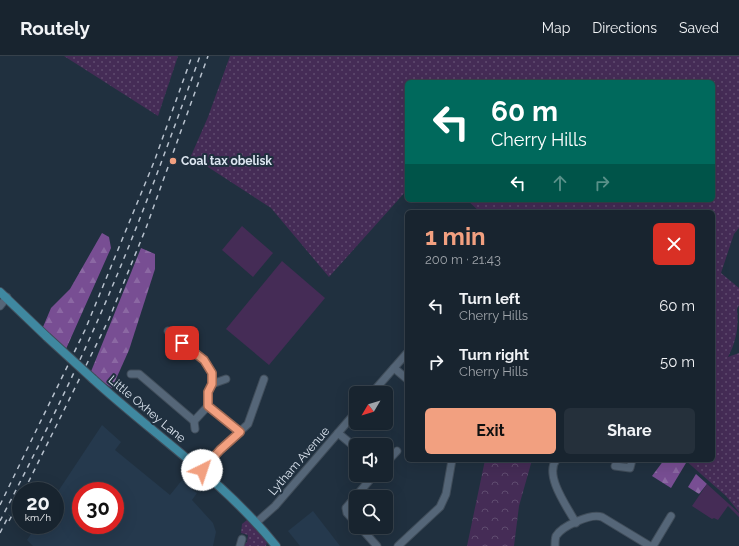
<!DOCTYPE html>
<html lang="en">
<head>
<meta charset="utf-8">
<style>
  :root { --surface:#18242f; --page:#25303b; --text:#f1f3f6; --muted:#9fa4aa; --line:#36414b; --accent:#f2a080 }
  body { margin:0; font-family:Raleway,sans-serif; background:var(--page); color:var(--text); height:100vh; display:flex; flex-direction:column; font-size:15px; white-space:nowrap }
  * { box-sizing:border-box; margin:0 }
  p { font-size:13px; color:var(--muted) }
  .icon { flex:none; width:22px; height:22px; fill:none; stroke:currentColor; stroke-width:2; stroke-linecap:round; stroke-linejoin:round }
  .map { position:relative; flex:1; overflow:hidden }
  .sheet { position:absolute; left:405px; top:154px; width:310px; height:252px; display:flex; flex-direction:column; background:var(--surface); border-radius:6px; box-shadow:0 4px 16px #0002,0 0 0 1px var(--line) }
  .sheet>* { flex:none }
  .guide { position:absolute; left:405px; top:24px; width:310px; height:122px; border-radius:6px; box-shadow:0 4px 16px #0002,0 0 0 1px var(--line); background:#00695c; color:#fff; overflow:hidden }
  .needle { width:26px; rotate:232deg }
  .tools { position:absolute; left:349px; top:330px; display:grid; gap:8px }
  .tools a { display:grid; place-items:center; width:44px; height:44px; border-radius:6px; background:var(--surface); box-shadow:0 4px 16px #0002,0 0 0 1px var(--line); font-size:20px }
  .speed { position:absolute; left:12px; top:426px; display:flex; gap:8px; font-size:20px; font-weight:700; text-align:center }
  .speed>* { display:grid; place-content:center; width:52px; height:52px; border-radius:50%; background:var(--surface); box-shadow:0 4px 16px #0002,0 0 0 1px var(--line); line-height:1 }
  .speed small { font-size:10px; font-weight:400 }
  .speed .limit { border:6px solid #d22; background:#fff; color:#111 }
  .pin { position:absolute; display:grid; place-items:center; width:34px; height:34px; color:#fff; margin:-17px; border-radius:8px; box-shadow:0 2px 6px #0006 }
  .me { position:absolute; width:44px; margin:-22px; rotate:41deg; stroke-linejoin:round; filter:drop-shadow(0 0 3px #0008) }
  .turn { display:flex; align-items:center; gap:14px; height:84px; padding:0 20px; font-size:18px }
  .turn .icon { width:52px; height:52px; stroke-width:2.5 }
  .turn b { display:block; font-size:28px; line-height:34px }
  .lanes { display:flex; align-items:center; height:38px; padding:0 20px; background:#0003; justify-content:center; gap:20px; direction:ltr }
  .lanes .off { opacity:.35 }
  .round { display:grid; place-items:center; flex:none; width:42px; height:42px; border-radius:6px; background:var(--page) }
  .overview { display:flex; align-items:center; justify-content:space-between; height:68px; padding:0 20px }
  h1 { font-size:24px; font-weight:700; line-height:30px; color:var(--accent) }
  .button { display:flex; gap:8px; margin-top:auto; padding:8px 20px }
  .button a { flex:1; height:46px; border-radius:6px; background:var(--accent); color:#111; font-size:16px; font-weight:700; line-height:46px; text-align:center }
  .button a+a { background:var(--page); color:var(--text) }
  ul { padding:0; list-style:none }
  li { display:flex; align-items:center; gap:12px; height:56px; padding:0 20px }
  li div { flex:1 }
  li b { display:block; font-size:15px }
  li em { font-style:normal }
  header { display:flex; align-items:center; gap:24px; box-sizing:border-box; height:56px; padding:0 20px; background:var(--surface); border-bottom:1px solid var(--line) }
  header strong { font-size:19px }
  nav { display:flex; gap:22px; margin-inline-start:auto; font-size:14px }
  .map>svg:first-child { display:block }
  .built { fill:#25394d; fill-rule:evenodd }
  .grass { fill:url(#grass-dots) }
  .forest { fill:url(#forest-firs) }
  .park { fill:url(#park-crowns) }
  .garden { fill:#452c56 }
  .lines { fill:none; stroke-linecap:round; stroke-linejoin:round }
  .minor-casing { stroke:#404d5a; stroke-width:9 }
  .major-casing { stroke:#404d5a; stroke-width:10 }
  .minor { stroke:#556678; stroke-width:7 }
  .major { stroke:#3f88a0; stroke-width:8 }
  .rail { stroke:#b7c1cd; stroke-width:1.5; stroke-dasharray:5 5; stroke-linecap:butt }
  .major-bridge-casing { stroke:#404d5a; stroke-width:10; stroke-linecap:butt }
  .major-bridge { stroke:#3f88a0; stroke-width:8 }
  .route-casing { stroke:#9d6853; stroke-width:10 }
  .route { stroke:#f2a080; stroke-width:7 }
  .poi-dot { fill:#f2a080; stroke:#20303f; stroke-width:1.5 }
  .labels { text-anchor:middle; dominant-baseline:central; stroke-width:4; stroke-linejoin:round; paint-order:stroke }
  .poi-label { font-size:12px; font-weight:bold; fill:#dde6f1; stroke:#20303f; text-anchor:start }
  .street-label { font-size:12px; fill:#dde6f1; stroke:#20303f }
</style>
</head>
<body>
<header>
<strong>Routely</strong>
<nav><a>Map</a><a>Directions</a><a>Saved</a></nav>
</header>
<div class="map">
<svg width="739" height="490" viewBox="0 0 739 490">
  <defs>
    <pattern id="grass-dots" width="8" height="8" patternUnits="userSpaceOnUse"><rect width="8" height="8" fill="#452c56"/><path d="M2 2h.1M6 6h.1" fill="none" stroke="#5f4b6f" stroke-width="1.8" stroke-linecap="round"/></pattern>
    <pattern id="forest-firs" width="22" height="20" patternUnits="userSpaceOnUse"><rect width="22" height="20" fill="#784e93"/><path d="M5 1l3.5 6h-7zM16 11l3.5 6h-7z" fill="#8b68a3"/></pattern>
    <pattern id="park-crowns" width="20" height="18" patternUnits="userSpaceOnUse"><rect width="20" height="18" fill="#452c56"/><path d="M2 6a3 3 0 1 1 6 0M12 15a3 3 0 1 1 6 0" fill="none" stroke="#5f4b6f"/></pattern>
  </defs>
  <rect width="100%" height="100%" fill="#20303f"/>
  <!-- built -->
  <g class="built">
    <path d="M102 369 121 386 115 394 170 439 191 413 200 420 191 433 197 437 192 444 213 467 216 476 213 490H33L27 484 37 469H55V440ZM81 435H115V469H81Z"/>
    <path d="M313 455 340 490H300L288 475Z"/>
  </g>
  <!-- grass -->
  <g class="grass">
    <path d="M64 0H178L158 60Z"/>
    <path d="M230 0H739V172L734 178 721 217 739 232V249L737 253C739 271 736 286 728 301L739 297V456L726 440 685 404H713V156H480L467 144H713V26H407V134L329 221 271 152 191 100 208 61Z"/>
    <path d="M247 464 267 486 266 490H243L247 486 248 479 241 477 242 468Z"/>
  </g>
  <!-- forest -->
  <g class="forest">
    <path d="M102 177 109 181 111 192 66 293 43 271 51 252 70 233Z"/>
    <path d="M141 192 155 198V213L129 294 112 332 90 318Z"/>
    <path d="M664 404H682L686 407 671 432 652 420Z"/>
    <path d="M696 418 707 428 699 438 688 431Z"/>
  </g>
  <!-- park -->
  <path class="park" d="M485 404H532L519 450 514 490H467Z"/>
  <!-- garden -->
  <g class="garden">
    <path d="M242 170 273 197 253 221 222 194Z"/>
    <path d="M282 205 325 242 269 309 226 273Z"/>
    <path d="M707 428 739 457V461L728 450 718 464 714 462 712 463 692 450Z"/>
  </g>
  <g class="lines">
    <defs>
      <g id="minor">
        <path d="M0 250 7 241"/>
        <path d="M168 275 204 304 212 317V328L208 336V350L240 376"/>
        <path d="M394 312 407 323"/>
        <path d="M131 318H139L194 365 208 350"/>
        <path d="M212 328 226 323"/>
        <path d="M372 337 407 297"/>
        <path d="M194 365 195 373"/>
        <path d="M338 377 356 392"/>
        <path d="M556 404C544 420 568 452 576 467"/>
        <path d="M386 407 397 395"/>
        <path d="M615 410 630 412 632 404"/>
        <path d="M202 414 220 394 248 368 264 323"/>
        <path d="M257 466 275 450 356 356"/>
        <path d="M356 467 347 457 346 452 374 419"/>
        <path d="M360 471 377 490"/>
        <path d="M240 490 242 483"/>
        <path d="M398 490 440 451 446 438 452 404"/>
        <path d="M555 490C555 487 555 483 556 480 562 470 591 457 602 461L650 490"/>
        <path d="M653 490 671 460"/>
      </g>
      <g id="major">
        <path d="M0 236 47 281"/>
        <path d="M93 323C154 379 224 425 276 490"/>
      </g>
    </defs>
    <!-- minor casing -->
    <use href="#minor" class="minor-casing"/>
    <!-- major casing -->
    <use href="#major" class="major-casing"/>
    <!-- minor -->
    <use href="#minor" class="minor"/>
    <!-- major -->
    <use href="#major" class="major"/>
    <!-- rail -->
    <g class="rail">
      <path d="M24 435 109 263 146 172 208 0"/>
      <path d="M0 449 85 274 154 106 192 0"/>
      <path d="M0 465C41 386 81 306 115 224 146 150 173 75 200 0"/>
      <path d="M9 465 21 442"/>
      <path d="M0 477 9 459"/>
    </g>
    <defs>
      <path id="major-bridge" d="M47 281 93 323"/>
    </defs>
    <!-- major-bridge casing -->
    <use href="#major-bridge" class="major-bridge-casing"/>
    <!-- major-bridge -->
    <use href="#major-bridge" class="major-bridge"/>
  </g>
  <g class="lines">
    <defs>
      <path id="route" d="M182 287 204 304 212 317V328L208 336V350L240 376 220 394 202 414"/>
    </defs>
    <!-- route casing -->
    <use href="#route" class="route-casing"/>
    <!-- route -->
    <use href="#route" class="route"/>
  </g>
  <!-- markers -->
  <circle class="poi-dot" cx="173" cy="105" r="4"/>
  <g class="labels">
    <!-- poi labels -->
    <g class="poi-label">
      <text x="181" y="105">Coal tax obelisk</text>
    </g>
    <!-- street labels -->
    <g class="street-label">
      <text transform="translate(147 353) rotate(40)">Little Oxhey Lane</text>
      <text transform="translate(299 405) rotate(-49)">Lytham Avenue</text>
    </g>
  </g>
</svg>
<div class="tools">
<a><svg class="needle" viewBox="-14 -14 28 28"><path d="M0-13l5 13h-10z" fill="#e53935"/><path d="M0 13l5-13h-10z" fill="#9fa4aa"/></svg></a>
<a><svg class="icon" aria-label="sound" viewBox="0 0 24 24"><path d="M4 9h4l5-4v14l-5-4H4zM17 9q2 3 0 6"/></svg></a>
<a><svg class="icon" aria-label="search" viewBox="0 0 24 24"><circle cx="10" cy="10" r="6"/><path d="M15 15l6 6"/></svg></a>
</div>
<div class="speed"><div>20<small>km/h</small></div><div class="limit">30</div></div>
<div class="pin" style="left:182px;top:287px;background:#d93025"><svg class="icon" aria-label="arrive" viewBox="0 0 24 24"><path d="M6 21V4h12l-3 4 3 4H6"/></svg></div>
<svg class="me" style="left:202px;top:414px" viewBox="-20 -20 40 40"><circle r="19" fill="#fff"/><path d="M0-13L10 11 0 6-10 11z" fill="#f2a080"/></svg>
<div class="guide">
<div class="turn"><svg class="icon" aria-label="left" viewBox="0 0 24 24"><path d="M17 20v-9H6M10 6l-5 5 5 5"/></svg><div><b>60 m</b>Cherry Hills</div></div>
<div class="lanes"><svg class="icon" aria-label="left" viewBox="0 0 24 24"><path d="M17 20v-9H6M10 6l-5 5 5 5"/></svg><svg class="icon off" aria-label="ahead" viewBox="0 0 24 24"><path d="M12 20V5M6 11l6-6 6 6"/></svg><svg class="icon off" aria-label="right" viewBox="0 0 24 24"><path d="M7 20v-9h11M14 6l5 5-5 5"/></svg></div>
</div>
<section class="sheet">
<div class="overview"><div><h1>1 min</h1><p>200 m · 21:43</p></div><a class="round" style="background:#d93025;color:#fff"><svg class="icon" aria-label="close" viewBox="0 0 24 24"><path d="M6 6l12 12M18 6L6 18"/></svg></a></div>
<ul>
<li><svg class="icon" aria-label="left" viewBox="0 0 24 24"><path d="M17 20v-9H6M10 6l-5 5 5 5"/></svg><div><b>Turn left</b><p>Cherry Hills</p></div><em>60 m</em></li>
<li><svg class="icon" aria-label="right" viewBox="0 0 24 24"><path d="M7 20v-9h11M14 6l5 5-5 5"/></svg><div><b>Turn right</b><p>Cherry Hills</p></div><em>50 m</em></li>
</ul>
<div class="button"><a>Exit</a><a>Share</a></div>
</section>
</div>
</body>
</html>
